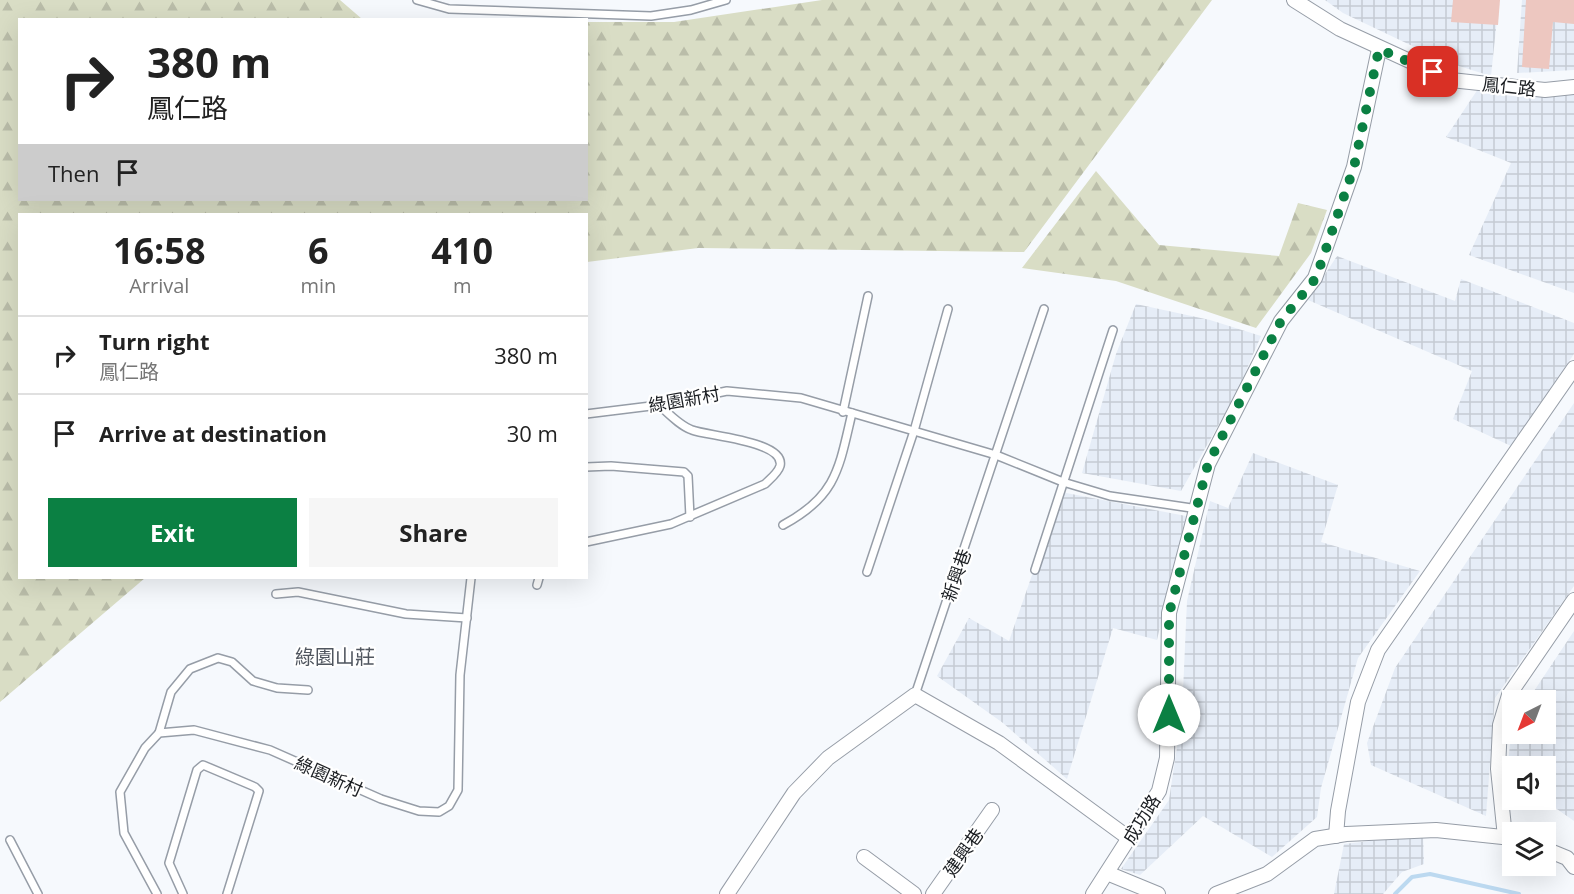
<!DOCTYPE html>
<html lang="en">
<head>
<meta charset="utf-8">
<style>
  :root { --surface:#fff; --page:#f6f6f6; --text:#222; --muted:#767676; --line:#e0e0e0; --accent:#0b8043 }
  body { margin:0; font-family:"Open Sans","Noto Sans TC",sans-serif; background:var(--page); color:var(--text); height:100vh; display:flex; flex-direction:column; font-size:22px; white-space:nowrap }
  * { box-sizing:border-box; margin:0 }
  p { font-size:20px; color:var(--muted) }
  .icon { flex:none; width:33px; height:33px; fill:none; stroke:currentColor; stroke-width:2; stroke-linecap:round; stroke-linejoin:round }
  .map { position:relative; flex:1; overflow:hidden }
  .details { position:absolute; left:18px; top:213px; width:570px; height:366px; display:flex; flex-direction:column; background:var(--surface); border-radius:0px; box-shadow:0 6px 24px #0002 }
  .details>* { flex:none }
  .guide { position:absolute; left:18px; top:18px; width:570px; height:183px; border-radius:0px; box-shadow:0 6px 24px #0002; background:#fff; color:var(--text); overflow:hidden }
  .needle { width:39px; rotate:222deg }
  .controls { position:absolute; left:1502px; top:690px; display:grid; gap:12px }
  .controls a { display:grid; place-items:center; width:54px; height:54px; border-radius:0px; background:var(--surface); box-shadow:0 6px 24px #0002; font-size:30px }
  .pin { position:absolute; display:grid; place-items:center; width:51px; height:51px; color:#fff; margin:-26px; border-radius:12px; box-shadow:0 3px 9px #0006 }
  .me { position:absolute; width:66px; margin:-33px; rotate:0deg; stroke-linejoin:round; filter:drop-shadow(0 0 4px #0008) }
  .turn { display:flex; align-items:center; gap:21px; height:126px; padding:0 30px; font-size:27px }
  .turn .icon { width:78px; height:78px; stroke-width:2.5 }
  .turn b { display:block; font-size:42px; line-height:51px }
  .then { display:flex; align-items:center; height:57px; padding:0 30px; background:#0003; gap:12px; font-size:22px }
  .eta { display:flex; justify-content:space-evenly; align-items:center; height:102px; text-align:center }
  .eta b { font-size:36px; font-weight:700; line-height:42px }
  .button { display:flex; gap:12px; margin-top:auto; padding:12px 30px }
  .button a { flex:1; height:69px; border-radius:0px; background:var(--accent); color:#fff; font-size:24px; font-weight:700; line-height:69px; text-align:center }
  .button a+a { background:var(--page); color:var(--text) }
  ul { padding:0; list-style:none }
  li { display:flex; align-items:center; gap:18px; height:78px; padding:0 30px; border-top:2px solid var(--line) }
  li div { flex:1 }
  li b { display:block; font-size:22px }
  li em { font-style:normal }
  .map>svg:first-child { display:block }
  .industrial { fill:url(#industrial-grid) }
  .forest { fill:url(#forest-firs) }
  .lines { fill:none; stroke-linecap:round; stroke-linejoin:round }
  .stream { stroke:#bcd9f0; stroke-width:4 }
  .building { fill:#edc7c0 }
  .service-casing { stroke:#969da7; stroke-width:10 }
  .minor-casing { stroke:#969da7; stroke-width:16 }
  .service { stroke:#fff; stroke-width:7 }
  .minor { stroke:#fff; stroke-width:14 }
  .route { stroke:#0b8043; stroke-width:10; stroke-dasharray:0 18 }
  .labels { text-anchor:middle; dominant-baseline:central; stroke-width:4.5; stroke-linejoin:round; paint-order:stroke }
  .street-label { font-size:18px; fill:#1b1e22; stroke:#fff }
  .neighbourhood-label { font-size:20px; fill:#50565f; stroke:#fff }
</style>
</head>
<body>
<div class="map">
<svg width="1574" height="894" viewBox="0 0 1574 894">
  <defs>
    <pattern id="industrial-grid" width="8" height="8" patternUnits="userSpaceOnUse" patternTransform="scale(1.5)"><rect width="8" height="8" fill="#e6edf7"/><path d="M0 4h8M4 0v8" fill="none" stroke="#c5cbd3"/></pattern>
    <pattern id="forest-firs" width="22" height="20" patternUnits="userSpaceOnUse" patternTransform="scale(1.5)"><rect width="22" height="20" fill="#d9ddc5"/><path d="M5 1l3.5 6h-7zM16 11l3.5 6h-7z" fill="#babda9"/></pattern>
  </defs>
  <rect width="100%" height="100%" fill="#f6f9fd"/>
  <!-- industrial -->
  <g class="industrial">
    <path d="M1325 0H1499L1491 76 1446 62 1343 13Z"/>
    <path d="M1522 0H1574V70L1517 73Z"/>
    <path d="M1478 89H1574V293L1469 255 1511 163 1446 137Z"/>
    <path d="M1337 256 1455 301 1461 279 1574 323V354L1511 446 1453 419 1472 371 1308 300Z"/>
    <path d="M1136 304 1210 320 1261 336 1236 394 1181 491 1082 473 1116 354Z"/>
    <path d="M1574 403V586L1495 698 1486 816 1371 765 1367 743 1395 668Z"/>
    <path d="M1253 453 1338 485 1321 542 1420 571 1358 658 1321 788 1317 817 1272 857 1203 816 1140 875 1121 869 1169 800 1182 714 1187 601 1210 501 1228 508Z"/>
    <path d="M1061 492 1186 516 1157 640 1113 628 1067 779 1003 723 937 676 969 618 1009 641Z"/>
    <path d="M1574 631V821L1544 800 1545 766H1512V776L1507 773 1512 725V734H1545V700H1528Z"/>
    <path d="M1423 835 1424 864 1402 872 1383 894H1334L1344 844Z"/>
  </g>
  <!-- forest -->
  <g class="forest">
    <path d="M0 0H340L362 19 20 20V200H586L587 22H674L822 0H1212L1024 252 698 248 587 262 586 214H20V578H145L0 702Z"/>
    <path d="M1096 171 1159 245 1279 256 1298 203 1327 210 1311 253 1256 328 1116 281 1022 268Z"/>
  </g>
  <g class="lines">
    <!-- stream -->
    <path class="stream" d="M1395 894 1412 877 1430 874 1519 894"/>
  </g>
  <!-- building -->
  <g class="building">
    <path d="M1453 0H1500L1498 25 1451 22Z"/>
    <path d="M1526 0H1574V24L1553 22 1549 69 1522 67Z"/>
  </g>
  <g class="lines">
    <defs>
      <g id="service">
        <path d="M417 0 449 9 651 16 691 10 726 0"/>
        <path d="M843 412 868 296"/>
        <path d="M586 414 659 405 727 391 801 398 996 455 1063 482 1110 496 1198 509"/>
        <path d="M586 467 611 466 684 472 688 476 690 517"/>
        <path d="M783 525C837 496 839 468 852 413"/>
        <path d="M586 542 671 524 765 484C770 479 778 473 780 466 786 441 707 436 692 430 680 426 668 413 659 405"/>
        <path d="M1035 570 1113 330"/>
        <path d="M867 572 914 431 948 309"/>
        <path d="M537 585 539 578"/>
        <path d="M276 594 298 592 406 614 467 618"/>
        <path d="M915 695 1044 309"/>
        <path d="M159 733 171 692 190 669 218 658 232 662 253 681 277 688 308 690"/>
        <path d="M10 840 38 894"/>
        <path d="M157 894 124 833 120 792 145 748 159 733 194 730 270 750 381 799 419 811 439 812 449 806 458 790 460 675 471 578"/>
        <path d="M183 894 169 863 197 770 203 765 255 787 259 791 227 894"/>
      </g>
      <g id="minor">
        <path d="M1294 0 1340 29 1451 80 1545 90 1574 87"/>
        <path d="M1336 836 1338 811 1358 702 1378 650 1574 368"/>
        <path d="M1505 837 1498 769 1500 725 1509 695 1574 600"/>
        <path d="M1545 849 1567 858 1574 867"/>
        <path d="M864 857 914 894"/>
        <path d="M1107 873 1158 894"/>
        <path d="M727 894 794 793 828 758 915 695 999 743 1130 839"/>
        <path d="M933 894 992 810"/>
        <path d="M1093 894 1159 791 1167 758 1169 613 1208 464 1281 321 1315 278 1354 167 1379 49"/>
        <path d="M1216 894 1267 874 1315 839 1346 834 1436 830 1512 838"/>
      </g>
    </defs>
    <!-- service casing -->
    <use href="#service" class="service-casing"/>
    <!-- minor casing -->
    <use href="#minor" class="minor-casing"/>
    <!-- service -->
    <use href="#service" class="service"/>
    <!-- minor -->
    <use href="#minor" class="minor"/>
  </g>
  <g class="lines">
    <!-- route -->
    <path class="route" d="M1169 715V614L1208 464 1281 321 1316 278 1354 167 1379 49 1433 72"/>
  </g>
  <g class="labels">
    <!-- street labels -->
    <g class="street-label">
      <text transform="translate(1509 86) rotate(6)">鳳仁路</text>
      <text transform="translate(684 399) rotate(-10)">綠園新村</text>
      <text transform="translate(956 575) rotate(-71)">新興巷</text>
      <text transform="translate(329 776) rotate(24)">綠園新村</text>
      <text transform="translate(1141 819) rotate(-59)">成功路</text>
      <text transform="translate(963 852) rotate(-55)">建興巷</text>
    </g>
    <!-- neighbourhood labels -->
    <g class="neighbourhood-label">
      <text x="335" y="656">綠園山莊</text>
    </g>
  </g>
</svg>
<div class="controls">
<a><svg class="needle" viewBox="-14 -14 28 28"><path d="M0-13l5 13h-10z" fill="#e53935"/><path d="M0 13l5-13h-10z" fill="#767676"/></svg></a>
<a><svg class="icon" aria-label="sound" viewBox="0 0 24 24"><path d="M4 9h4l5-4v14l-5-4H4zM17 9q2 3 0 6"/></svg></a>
<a><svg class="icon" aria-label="layers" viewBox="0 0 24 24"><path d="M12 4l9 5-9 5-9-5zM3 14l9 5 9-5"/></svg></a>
</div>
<div class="pin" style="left:1433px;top:72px;background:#d93025"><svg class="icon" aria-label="arrive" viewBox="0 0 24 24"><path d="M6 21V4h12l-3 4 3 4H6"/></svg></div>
<svg class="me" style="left:1169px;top:715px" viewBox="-20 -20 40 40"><circle r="19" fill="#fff"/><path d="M0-13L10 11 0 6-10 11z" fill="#0b8043"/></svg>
<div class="guide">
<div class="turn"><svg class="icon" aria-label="right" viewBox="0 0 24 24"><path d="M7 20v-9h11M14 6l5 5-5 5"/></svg><div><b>380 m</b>鳳仁路</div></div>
<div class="then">Then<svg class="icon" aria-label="arrive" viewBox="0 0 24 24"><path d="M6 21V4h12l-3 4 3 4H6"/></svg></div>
</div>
<section class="details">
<div class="eta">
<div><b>16:58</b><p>Arrival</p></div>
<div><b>6</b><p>min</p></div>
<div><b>410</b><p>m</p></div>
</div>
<ul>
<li><svg class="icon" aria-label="right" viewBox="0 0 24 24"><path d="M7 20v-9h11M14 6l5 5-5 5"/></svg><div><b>Turn right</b><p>鳳仁路</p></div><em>380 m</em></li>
<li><svg class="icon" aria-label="arrive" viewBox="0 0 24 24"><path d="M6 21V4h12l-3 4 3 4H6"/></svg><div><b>Arrive at destination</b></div><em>30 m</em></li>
</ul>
<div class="button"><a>Exit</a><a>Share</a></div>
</section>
</div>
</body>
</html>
